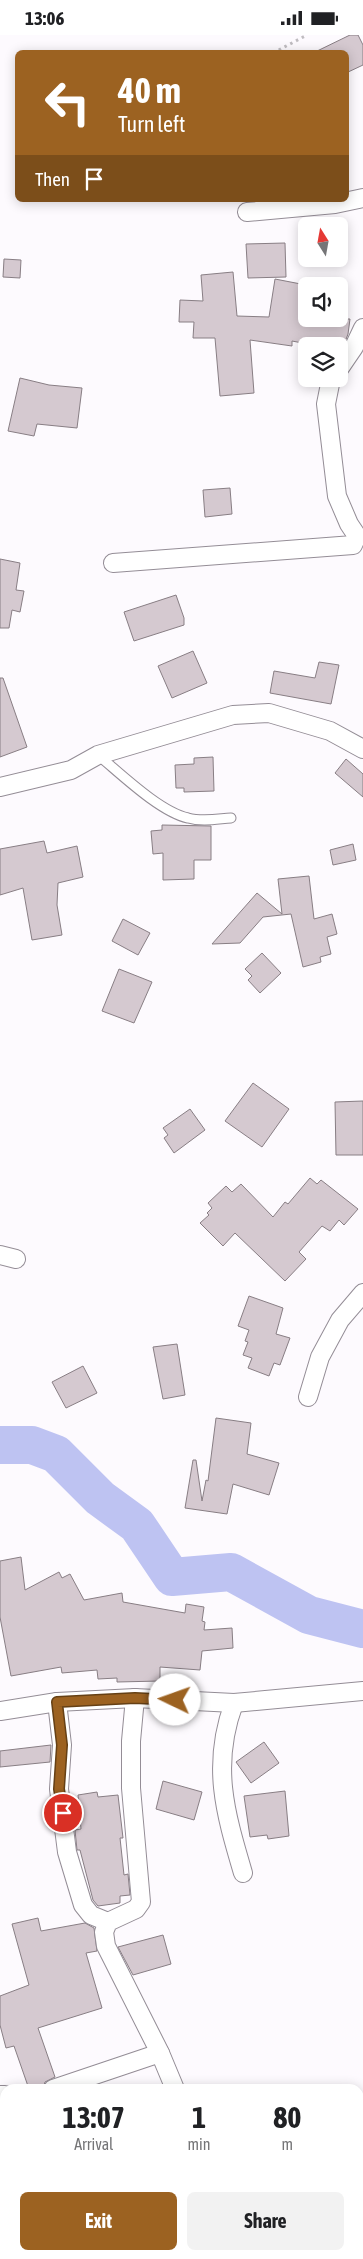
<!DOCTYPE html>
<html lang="en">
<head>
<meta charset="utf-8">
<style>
  :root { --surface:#fff; --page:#f2f2f2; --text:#202124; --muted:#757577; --accent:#9c6221 }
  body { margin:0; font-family:"Asap Condensed",sans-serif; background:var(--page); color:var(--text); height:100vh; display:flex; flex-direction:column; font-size:19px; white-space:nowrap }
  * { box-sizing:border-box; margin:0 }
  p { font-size:16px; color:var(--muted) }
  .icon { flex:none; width:28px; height:28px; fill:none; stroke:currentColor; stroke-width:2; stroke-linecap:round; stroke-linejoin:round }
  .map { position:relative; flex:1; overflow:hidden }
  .sheet { position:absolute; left:0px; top:2049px; width:364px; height:176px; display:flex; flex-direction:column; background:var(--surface); border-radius:15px 15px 0 0; box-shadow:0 2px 12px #0003 }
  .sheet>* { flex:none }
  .guide { position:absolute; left:15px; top:15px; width:334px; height:152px; border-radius:8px; box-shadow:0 2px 12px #0003; background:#9c6221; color:#fff; overflow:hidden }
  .needle { width:32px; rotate:349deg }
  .tools { position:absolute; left:298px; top:182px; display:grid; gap:10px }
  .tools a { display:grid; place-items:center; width:50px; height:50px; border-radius:8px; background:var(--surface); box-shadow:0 2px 12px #0003; font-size:25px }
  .pin { position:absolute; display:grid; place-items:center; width:42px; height:42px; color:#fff; margin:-21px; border:2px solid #fff; border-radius:50%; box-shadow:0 1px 5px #0007 }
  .me { position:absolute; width:55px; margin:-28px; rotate:273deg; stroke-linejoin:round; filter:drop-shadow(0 0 4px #0008) }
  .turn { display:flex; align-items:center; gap:18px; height:105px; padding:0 20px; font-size:22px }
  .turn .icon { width:65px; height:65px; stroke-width:2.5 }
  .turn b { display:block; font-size:35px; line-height:42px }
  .then { display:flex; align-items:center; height:48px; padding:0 20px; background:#0003; gap:10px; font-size:19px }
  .eta { display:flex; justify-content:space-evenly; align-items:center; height:85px; text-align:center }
  .eta b { font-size:30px; font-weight:700; line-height:35px }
  .action { display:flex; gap:10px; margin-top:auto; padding:10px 20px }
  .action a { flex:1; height:58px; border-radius:8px; background:var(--accent); color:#fff; font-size:20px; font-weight:700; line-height:58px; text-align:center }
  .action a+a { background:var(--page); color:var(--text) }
  .status { display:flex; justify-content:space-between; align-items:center; height:35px; padding:0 25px; background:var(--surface); direction:ltr }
  .status svg { height:14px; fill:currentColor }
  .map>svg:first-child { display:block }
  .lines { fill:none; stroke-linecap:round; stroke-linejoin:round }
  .river { stroke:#bec3f2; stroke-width:38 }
  .building { fill:#d5c9d0; stroke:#887e84 }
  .lane-casing { stroke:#948d96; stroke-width:11 }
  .street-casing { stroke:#948d96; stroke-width:20 }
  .path { stroke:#bfbcc0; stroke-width:3; stroke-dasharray:2.5 4; stroke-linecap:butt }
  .lane { stroke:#fff; stroke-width:9 }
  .street { stroke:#fff; stroke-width:18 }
  .route-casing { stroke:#654015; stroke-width:12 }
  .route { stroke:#9c6221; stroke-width:9 }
</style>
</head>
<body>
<div class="status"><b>13:06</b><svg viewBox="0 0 49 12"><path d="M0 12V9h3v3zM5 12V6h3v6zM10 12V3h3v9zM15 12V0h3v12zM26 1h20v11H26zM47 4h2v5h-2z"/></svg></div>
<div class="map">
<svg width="363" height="2224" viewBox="0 0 363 2224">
  <rect width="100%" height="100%" fill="#fdfafe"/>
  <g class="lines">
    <!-- river -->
    <path class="river" d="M0 1410H32L56 1419 100 1463 137 1490 172 1542 231 1537 309 1580 363 1594"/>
  </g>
  <!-- building -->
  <g class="building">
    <path d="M350 0H358L363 10V30L346 38V18H313Z"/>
    <path d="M285 208 286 242 248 243 246 209Z"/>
    <path d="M4 224 21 225 20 243 3 242Z"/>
    <path d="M233 237 237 281 269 282 275 244 306 250V284H350L348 299 345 307 331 308 330 311H318L292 306V311L250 305 254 358 220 361 215 303H193L194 287H179L180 265 203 266 201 240Z"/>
    <path d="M20 343 49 350 82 353 77 393 37 389 34 401 8 396Z"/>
    <path d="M230 453 232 479 205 482 203 455Z"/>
    <path d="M0 524 20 528 16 555 24 556 20 577 12 575 9 593H0Z"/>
    <path d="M176 560 184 583V590L134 606 124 577Z"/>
    <path d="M193 616 207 648 172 663 158 631Z"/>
    <path d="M319 627 339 630 331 669 270 658 274 636 315 643Z"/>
    <path d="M0 643H3L27 712 0 722Z"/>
    <path d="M213 722 214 756 184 757V753H176L175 730 194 729V723Z"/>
    <path d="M346 724 363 739V762L335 738Z"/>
    <path d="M162 790 211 791V825H194V844L163 845V818L153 819 151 796 162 795Z"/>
    <path d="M44 806 47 818 77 811 83 842 58 848 57 870 62 900 32 905 23 853 0 860V814Z"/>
    <path d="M353 809 356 825 333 830 330 815Z"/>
    <path d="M309 841 314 884 332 879 337 899 327 902 331 919 320 922 321 927 303 932 291 879 263 882 240 908 212 909 257 858 282 879 278 844Z"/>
    <path d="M123 884 150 898 138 920 112 906Z"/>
    <path d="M262 918 281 938 260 958 248 945 252 941 245 934Z"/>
    <path d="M119 934 152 947 134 988 102 976Z"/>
    <path d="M253 1048 289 1074 262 1112 225 1086Z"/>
    <path d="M363 1066V1120H336L335 1067Z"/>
    <path d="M190 1074 205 1095 174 1118 164 1103 168 1100 163 1093Z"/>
    <path d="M310 1143 317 1149 321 1145 358 1174 344 1190 339 1185 330 1196 322 1191 299 1217 306 1224 285 1246 235 1198 223 1211 200 1188 209 1180 207 1178 212 1173 208 1168 226 1151 232 1157 241 1149 273 1182 285 1167 288 1169Z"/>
    <path d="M249 1261 283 1273 276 1299 290 1303 280 1330 274 1328 269 1341 248 1333 252 1323 243 1320 248 1307 245 1306 249 1295 238 1291Z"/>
    <path d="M177 1309 185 1360 163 1364 153 1312Z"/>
    <path d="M83 1331 97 1358 66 1373 52 1347Z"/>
    <path d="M216 1383 251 1388 247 1419 279 1428 269 1460 233 1449 227 1479 185 1473 193 1425H196L202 1466 206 1445 208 1446Z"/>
    <path d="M21 1522 25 1555 59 1537 62 1543 70 1539 84 1565 122 1558 123 1567 185 1578 186 1569 204 1572 202 1586 205 1587 204 1595 232 1593 233 1613 202 1616 200 1635 160 1632V1646L117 1647V1643L98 1644 97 1635 62 1638 61 1632 11 1641 0 1582V1526Z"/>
    <path d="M264 1707 279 1728 251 1748 236 1727Z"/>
    <path d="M51 1710 50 1727 0 1732V1716Z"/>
    <path d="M163 1746 202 1757 194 1785 156 1774Z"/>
    <path d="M285 1756 289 1801 268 1804 267 1800 250 1802 244 1761Z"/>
    <path d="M97 1757 98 1762 118 1760 123 1803H120L124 1840 128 1839 130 1860 120 1861V1868L98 1871 93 1865 80 1815H77L75 1795 81 1794 78 1760Z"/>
    <path d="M38 1883 41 1896 85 1888 94 1893 97 1916 86 1918 102 1973 38 1993 55 2042 45 2047 43 2054H29L14 2011 6 2013 0 1990V1961L29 1950 12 1889Z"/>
    <path d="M163 1900 171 1929 133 1940 118 1912Z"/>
  </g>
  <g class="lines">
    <defs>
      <path id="lane" d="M98 720C121 739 160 777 188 783 202 787 217 784 231 783"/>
      <g id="street">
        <path d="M247 177 335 169 363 163"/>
        <path d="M339 334 354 312 363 293"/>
        <path d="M113 528 353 510 357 501 349 489 337 461 326 369 331 344"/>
        <path d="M0 752 71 735 98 720 233 680 269 678 330 696 363 714"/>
        <path d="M0 1220 16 1224"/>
        <path d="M308 1362 320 1322 340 1285 363 1258"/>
        <path d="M135 1663 131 1706V1753L141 1867 136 1874 108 1887 104 1897 106 1911 160 2018 175 2054"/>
        <path d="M57 1667 62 1710 59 1754 67 1817 83 1870 91 1880 108 1887"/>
        <path d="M234 1668C211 1730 225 1777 243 1838"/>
        <path d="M0 1676 57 1667 135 1663 234 1668 363 1656"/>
        <path d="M53 2054 160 2018"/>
        <path d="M0 2060H5"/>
        <path d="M359 2194 363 2192"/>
        <path d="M249 2220 251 2224"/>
        <path d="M321 2224 324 2220"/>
      </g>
    </defs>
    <!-- lane casing -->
    <use href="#lane" class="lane-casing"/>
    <!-- street casing -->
    <use href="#street" class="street-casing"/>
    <!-- path -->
    <path class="path" d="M273 18 307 0"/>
    <!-- lane -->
    <use href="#lane" class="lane"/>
    <!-- street -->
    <use href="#street" class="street"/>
  </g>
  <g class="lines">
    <defs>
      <path id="route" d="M63 1778 59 1754 62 1710 57 1667 135 1663 175 1665"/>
    </defs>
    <!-- route casing -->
    <use href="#route" class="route-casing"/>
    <!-- route -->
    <use href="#route" class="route"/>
  </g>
</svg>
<div class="tools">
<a><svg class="needle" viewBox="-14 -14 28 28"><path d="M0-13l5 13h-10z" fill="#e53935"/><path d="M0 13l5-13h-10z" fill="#757577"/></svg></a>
<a><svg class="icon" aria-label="sound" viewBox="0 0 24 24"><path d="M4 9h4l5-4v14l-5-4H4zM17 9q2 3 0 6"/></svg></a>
<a><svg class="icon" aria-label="layers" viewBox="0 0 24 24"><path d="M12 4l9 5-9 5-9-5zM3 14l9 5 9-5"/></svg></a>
</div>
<div class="pin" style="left:63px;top:1778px;background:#d93025"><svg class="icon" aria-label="arrive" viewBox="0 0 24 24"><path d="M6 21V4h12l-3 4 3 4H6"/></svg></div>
<svg class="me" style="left:175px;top:1665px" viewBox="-20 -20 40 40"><circle r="19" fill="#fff"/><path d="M0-13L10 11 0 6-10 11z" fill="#9c6221"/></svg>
<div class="guide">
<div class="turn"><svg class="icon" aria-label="left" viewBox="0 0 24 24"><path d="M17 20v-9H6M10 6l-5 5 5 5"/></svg><div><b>40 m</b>Turn left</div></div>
<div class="then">Then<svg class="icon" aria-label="arrive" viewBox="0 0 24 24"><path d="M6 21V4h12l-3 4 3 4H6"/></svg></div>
</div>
<section class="sheet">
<div class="eta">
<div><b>13:07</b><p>Arrival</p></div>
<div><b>1</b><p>min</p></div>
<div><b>80</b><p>m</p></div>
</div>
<div class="action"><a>Exit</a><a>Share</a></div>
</section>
</div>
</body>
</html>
